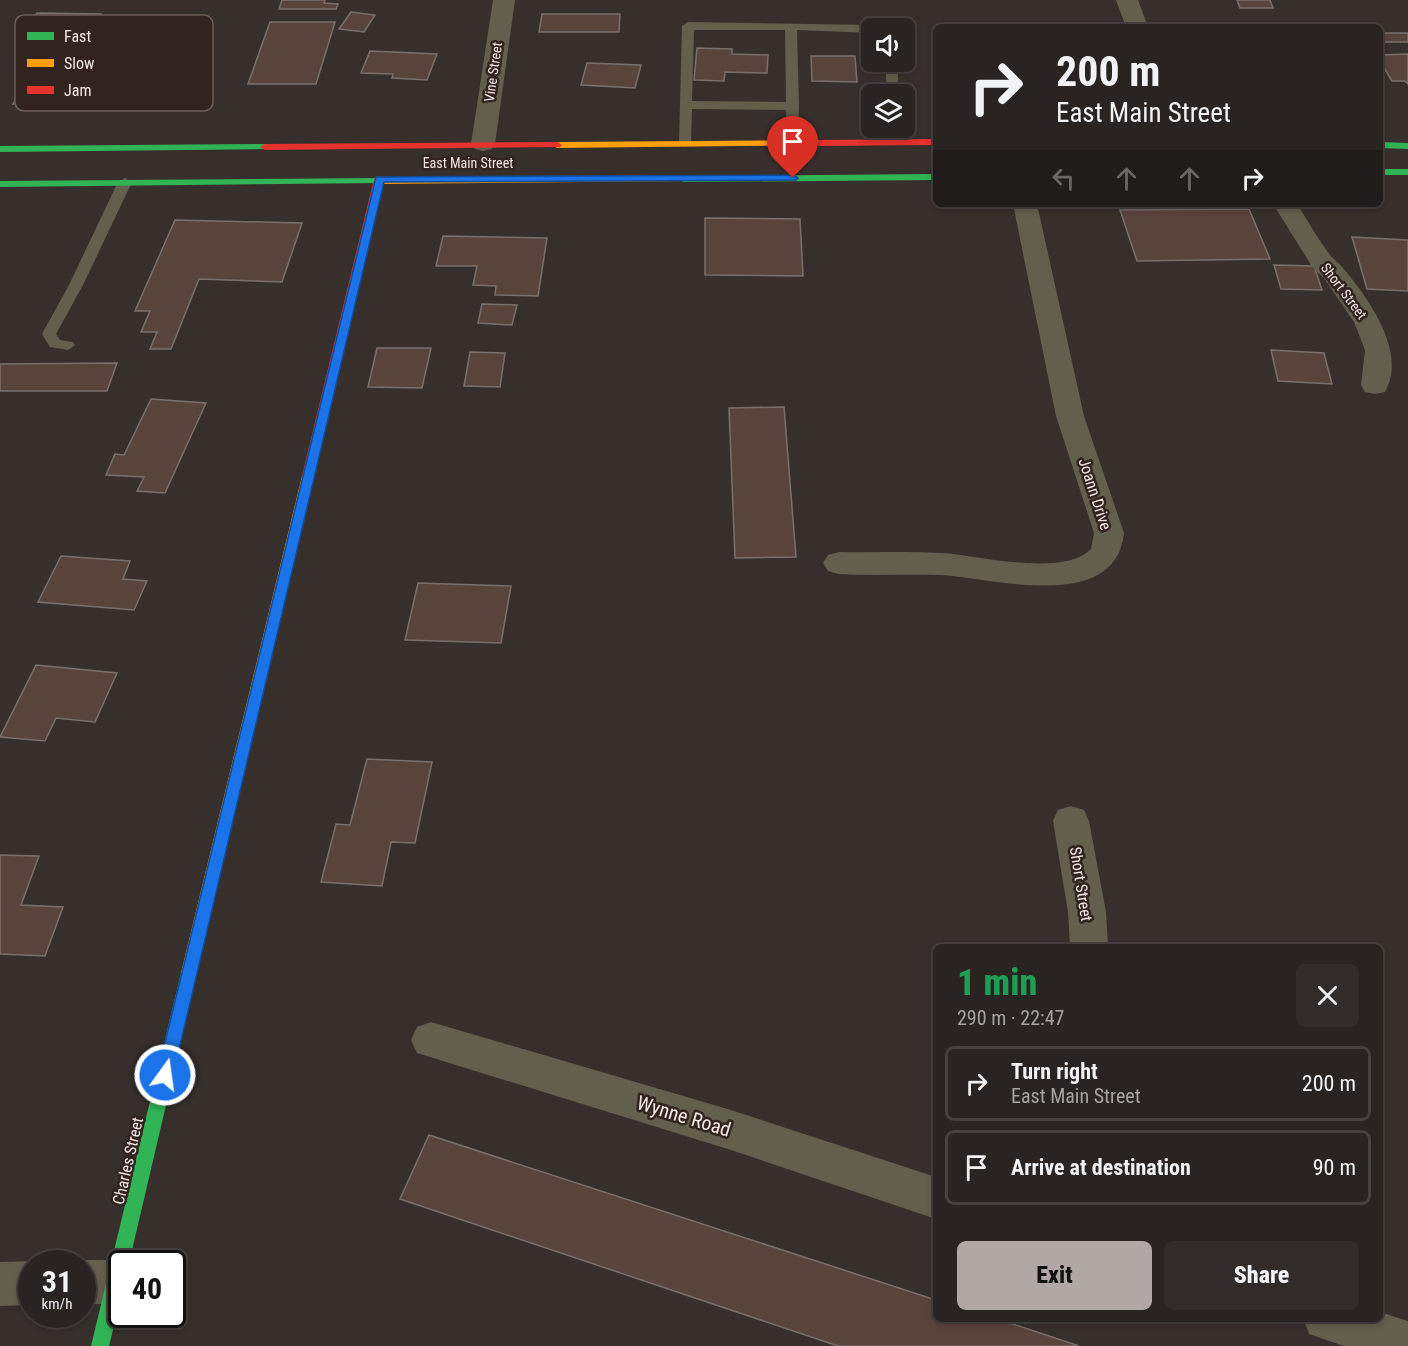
<!DOCTYPE html>
<html lang="en">
<head>
<meta charset="utf-8">
<style>
  :root { --surface:#292321; --page:#312b2a; --text:#f1f3f6; --muted:#a5a4a5; --line:#45403f; --accent:#b1a7a4 }
  body { margin:0; font-family:"Roboto Condensed",sans-serif; background:var(--page); color:var(--text); height:100vh; display:flex; flex-direction:column; font-size:22px; white-space:nowrap }
  * { box-sizing:border-box; margin:0 }
  p { font-size:20px; color:var(--muted) }
  .icon { flex:none; width:33px; height:33px; fill:none; stroke:currentColor; stroke-width:2; stroke-linecap:round; stroke-linejoin:round }
  .map { position:relative; flex:1; overflow:hidden }
  .panel { position:absolute; left:933px; top:944px; width:450px; height:378px; display:flex; flex-direction:column; background:var(--surface); border-radius:9px; box-shadow:0 3px 9px #0003,0 0 0 2px var(--line) }
  .panel>* { flex:none }
  .hud { position:absolute; left:933px; top:24px; width:450px; height:183px; border-radius:9px; box-shadow:0 3px 9px #0003,0 0 0 2px var(--line); background:#292321; color:var(--text); overflow:hidden }
  .controls { position:absolute; left:861px; top:18px; display:grid; gap:12px }
  .controls a { display:grid; place-items:center; width:54px; height:54px; border-radius:9px; background:var(--surface); box-shadow:0 3px 9px #0003,0 0 0 2px var(--line); font-size:30px }
  .speed { position:absolute; left:18px; top:1250px; display:flex; gap:12px; font-size:30px; font-weight:700; text-align:center }
  .speed>* { display:grid; place-content:center; width:78px; height:78px; border-radius:50%; background:var(--surface); box-shadow:0 3px 9px #0003,0 0 0 2px var(--line); line-height:1 }
  .speed small { font-size:15px; font-weight:400 }
  .speed .limit { border:3px solid #111; border-radius:9px; background:#fff; color:#111 }
  .pin { position:absolute; display:grid; place-items:center; width:51px; height:51px; color:#fff; margin:-62px -26px; border-radius:50% 50% 50% 0; rotate:-45deg; box-shadow:0 0 6px #0007 }
  .pin .icon { rotate:45deg }
  .me { position:absolute; width:66px; margin:-33px; rotate:14deg; stroke-linejoin:round; filter:drop-shadow(0 0 4px #0008) }
  .turn { display:flex; align-items:center; gap:21px; height:126px; padding:0 24px; font-size:27px }
  .turn .icon { width:78px; height:78px; stroke-width:2.5 }
  .turn b { display:block; font-size:42px; line-height:51px }
  .lanes { display:flex; align-items:center; height:57px; padding:0 24px; background:#0003; justify-content:center; gap:30px; direction:ltr }
  .lanes .off { opacity:.35 }
  .round { display:grid; place-items:center; flex:none; width:63px; height:63px; border-radius:9px; background:var(--page) }
  .headline { display:flex; align-items:center; justify-content:space-between; height:102px; padding:0 24px }
  h1 { font-size:36px; font-weight:800; line-height:45px; color:#1e9e55 }
  .action { display:flex; gap:12px; margin-top:auto; padding:12px 24px }
  .action a { flex:1; height:69px; border-radius:9px; background:var(--accent); color:#111; font-size:24px; font-weight:800; line-height:69px; text-align:center }
  .action a+a { background:var(--page); color:var(--text) }
  ul { padding:0; list-style:none }
  li { display:flex; align-items:center; gap:18px; height:75px; margin:0 12px 9px; padding:0 12px; border:3px solid var(--line); border-radius:9px }
  li div { flex:1 }
  li b { display:block; font-size:22px }
  li em { font-style:normal }
  .map>svg:first-child { display:block }
  .building { fill:#59443c; stroke:#78706d; stroke-width:1.5 }
  .lines { fill:none; stroke-linecap:round; stroke-linejoin:round }
  .lane { fill:#625f4d; fill-rule:evenodd }
  .street { fill:#625f4d; fill-rule:evenodd }
  .fast { fill:#30b455; fill-rule:evenodd }
  .slow { fill:#ff9f0a; fill-rule:evenodd }
  .jam { fill:#e5322d; fill-rule:evenodd }
  .route { fill:#1a73e8; stroke:#114b97; stroke-width:1.5 }
  .labels { text-anchor:middle; dominant-baseline:central; stroke-width:5; stroke-linejoin:round; paint-order:stroke }
  .far-street-label { font-size:14px; fill:#f2e8e4; stroke:#32231e }
  .street-label { font-size:16px; fill:#f2e8e4; stroke:#32231e }
  .near-street-label { font-size:20px; fill:#f2e8e4; stroke:#32231e }
  .key { fill:#32231e; stroke:#6c5e59; stroke-width:1.5 }
  .key-label { font-size:16px; fill:#f2e8e4 }
</style>
</head>
<body>
<div class="map">
<svg width="1408" height="1346" viewBox="0 0 1408 1346">
  <rect width="100%" height="100%" fill="#372f2c"/>
  <!-- building -->
  <g class="building">
    <path d="M282 0H325L324 3 338 4 336 9H279Z"/>
    <path d="M1237 0H1270L1273 8H1240Z"/>
    <path d="M351 12 375 15 364 32 339 29Z"/>
    <path d="M37 13 101 14 98 20H144L98 109 59 108 61 105 13 104 55 32H26Z"/>
    <path d="M542 14H620L619 32H539Z"/>
    <path d="M270 22H335L316 84H248Z"/>
    <rect x="1380" y="33" width="28" height="9"/>
    <path d="M697 48 732 49V54L768 55 767 73 725 72 724 81 694 80Z"/>
    <path d="M370 51 437 54 427 80 392 78 393 74 361 73Z"/>
    <path d="M1408 54V84L1405 81H1392L1380 61V55Z"/>
    <path d="M811 56H855L857 82 812 81Z"/>
    <path d="M587 63 641 65 635 88 581 85Z"/>
    <path d="M1249 209 1270 259 1137 261 1120 210Z"/>
    <path d="M705 218 800 219 803 276 705 275Z"/>
    <path d="M175 220 302 223 282 282 199 279 171 349H150L157 332H141L150 311H135Z"/>
    <path d="M443 236 547 238 538 296 495 295 496 286 473 285 477 266H436Z"/>
    <path d="M1352 237 1408 240V291L1367 289Z"/>
    <path d="M1274 265 1314 266 1322 290 1281 289Z"/>
    <path d="M482 304 517 305 512 325 478 323Z"/>
    <path d="M377 348H431L422 388 368 387Z"/>
    <path d="M1271 350 1324 353 1332 384 1278 381Z"/>
    <path d="M470 352 505 353 500 387 464 386Z"/>
    <path d="M117 363 107 391H0V364Z"/>
    <path d="M151 399 206 403 165 493 137 491 144 477 106 475 115 454 124 455Z"/>
    <path d="M784 407 796 557 735 558 729 408Z"/>
    <path d="M61 556 130 561 123 579 147 581 134 610 38 602Z"/>
    <path d="M418 583 511 586 501 643 405 640Z"/>
    <path d="M36 665 117 673 95 722 56 718 45 741 0 737Z"/>
    <path d="M367 759 432 762 415 843 391 842 382 886 321 882 336 824 350 825Z"/>
    <path d="M0 855 39 856 21 905 63 907 45 956 0 954Z"/>
    <path d="M429 1135 936 1300V1318H995L1079 1346H838L400 1199Z"/>
  </g>
  <g class="lines">
    <!-- lane -->
    <g class="lane">
      <path d="M688 22 872 25 878 28H872V33L797 30 799 106 798 146 793 147 787 143 786 110 692 109 691 143 685 147 679 143 682 26ZM694 30H785L786 102 692 101Z"/>
      <path d="M943 23H972L978 27H937Z"/>
      <path d="M885 62H897L899 94H887Z"/>
      <path d="M889 128H901L902 142 901 145H891Z"/>
      <path d="M125 178 132 182 83 285 56 334 60 340 73 342 75 345 68 350 50 347 42 334 69 285 118 182Z"/>
    </g>
    <!-- street -->
    <g class="street">
      <path d="M493 0H515L495 144 491 149 483 151 475 149 471 144Z"/>
      <path d="M1116 0H1138L1148 27H1126Z"/>
      <path d="M1013 204H1037L1084 416 1124 533C1116 614 992 578 940 575 907 574 873 576 839 574L828 571 823 563 828 555 839 552C873 553 907 551 941 553 979 555 1062 578 1091 549L1094 533 1056 416Z"/>
      <path d="M1273 204H1297C1308 221 1318 239 1330 255 1334 260 1339 263 1343 268 1368 298 1408 352 1385 392L1375 394 1365 392 1361 385 1365 350 1354 322 1324 278 1313 268Z"/>
      <path d="M1071 806 1084 810 1089 821 1106 912 1108 946H1070L1068 912 1053 821 1058 810Z"/>
      <path d="M431 1022 731 1110 936 1177V1219L731 1150 417 1053 411 1040 417 1027Z"/>
      <path d="M82 1260H116L123 1263 122 1302 116 1304H82V1263H75Z"/>
      <path d="M32 1261 36 1263H32V1305L0 1306V1262Z"/>
      <path d="M1380 1312 1408 1321V1346H1344L1309 1334 1303 1318H1380Z"/>
    </g>
    <!-- fast -->
    <g class="fast">
      <path d="M1380 142 1408 143V149L1380 148Z"/>
      <path d="M265 144 270 147 268 149 0 152V146Z"/>
      <rect x="1380" y="169" width="28" height="6"/>
      <path d="M936 174V180L683 182 678 179 683 176Z"/>
      <path d="M378 178 382 179V183L0 187V181Z"/>
      <path d="M189 966 195 968 197 973 129 1263H122V1293L109 1346H91L181 973 183 968Z"/>
    </g>
    <!-- slow -->
    <g class="slow">
      <path d="M819 140 822 141V145L557 148 552 145 557 142Z"/>
      <path d="M683 176 688 179 687 181 378 184 373 181 378 178Z"/>
      <path d="M308 472 314 476 197 973 195 978 189 980 183 978 181 973 302 476Z"/>
    </g>
    <!-- jam -->
    <g class="jam">
      <path d="M936 139V145L819 146 814 143 819 140Z"/>
      <path d="M557 142 562 145 560 147 265 150 260 147 265 144Z"/>
      <path d="M379 176 384 179 314 476 308 480 302 476 374 179Z"/>
    </g>
  </g>
  <!-- route -->
  <path class="route" d="M793 175 798 178 796 180 384 182 173 1075 171 1081 165 1083 159 1081 157 1075 376 177Z"/>
  <g class="labels">
    <!-- far-street labels -->
    <g class="far-street-label">
      <text transform="translate(493 72) rotate(-82)">Vine Street</text>
      <text x="468" y="163">East Main Street</text>
      <text transform="translate(1344 291) rotate(53)">Short Street</text>
    </g>
    <!-- street labels -->
    <g class="street-label">
      <text transform="translate(1095 494) rotate(72)">Joann Drive</text>
      <text transform="translate(1081 884) rotate(81)">Short Street</text>
      <text transform="translate(128 1161) rotate(-77)">Charles Street</text>
    </g>
    <!-- near-street labels -->
    <g class="near-street-label">
      <text transform="translate(684 1116) rotate(17)">Wynne Road</text>
    </g>
  </g>
  <!-- legend -->
  <rect x="15" y="15" width="198" height="96" rx="9" class="key"/>
  <rect x="27" y="32" width="27" height="8" fill="#30b455"/>
  <rect x="27" y="59" width="27" height="8" fill="#ff9f0a"/>
  <rect x="27" y="86" width="27" height="8" fill="#e5322d"/>
  <g class="key-label">
    <text x="64" y="42">Fast</text>
    <text x="64" y="69">Slow</text>
    <text x="64" y="96">Jam</text>
  </g>
</svg>
<div class="controls">
<a><svg class="icon" aria-label="sound" viewBox="0 0 24 24"><path d="M4 9h4l5-4v14l-5-4H4zM17 9q2 3 0 6"/></svg></a>
<a><svg class="icon" aria-label="layers" viewBox="0 0 24 24"><path d="M12 4l9 5-9 5-9-5zM3 14l9 5 9-5"/></svg></a>
</div>
<div class="speed"><div>31<small>km/h</small></div><div class="limit">40</div></div>
<div class="pin" style="left:793px;top:178px;background:#d93025"><svg class="icon" aria-label="arrive" viewBox="0 0 24 24"><path d="M6 21V4h12l-3 4 3 4H6"/></svg></div>
<svg class="me" style="left:165px;top:1075px" viewBox="-20 -20 40 40"><circle r="17" fill="#1a73e8" stroke="#fff" stroke-width="3"/><path d="M0-11L8 9 0 5-8 9z" fill="#fff"/></svg>
<div class="hud">
<div class="turn"><svg class="icon" aria-label="right" viewBox="0 0 24 24"><path d="M7 20v-9h11M14 6l5 5-5 5"/></svg><div><b>200 m</b>East Main Street</div></div>
<div class="lanes"><svg class="icon off" aria-label="left" viewBox="0 0 24 24"><path d="M17 20v-9H6M10 6l-5 5 5 5"/></svg><svg class="icon off" aria-label="ahead" viewBox="0 0 24 24"><path d="M12 20V5M6 11l6-6 6 6"/></svg><svg class="icon off" aria-label="ahead" viewBox="0 0 24 24"><path d="M12 20V5M6 11l6-6 6 6"/></svg><svg class="icon" aria-label="right" viewBox="0 0 24 24"><path d="M7 20v-9h11M14 6l5 5-5 5"/></svg></div>
</div>
<section class="panel">
<div class="headline"><div><h1>1 min</h1><p>290 m · 22:47</p></div><a class="round"><svg class="icon" aria-label="close" viewBox="0 0 24 24"><path d="M6 6l12 12M18 6L6 18"/></svg></a></div>
<ul>
<li><svg class="icon" aria-label="right" viewBox="0 0 24 24"><path d="M7 20v-9h11M14 6l5 5-5 5"/></svg><div><b>Turn right</b><p>East Main Street</p></div><em>200 m</em></li>
<li><svg class="icon" aria-label="arrive" viewBox="0 0 24 24"><path d="M6 21V4h12l-3 4 3 4H6"/></svg><div><b>Arrive at destination</b></div><em>90 m</em></li>
</ul>
<div class="action"><a>Exit</a><a>Share</a></div>
</section>
</div>
</body>
</html>
